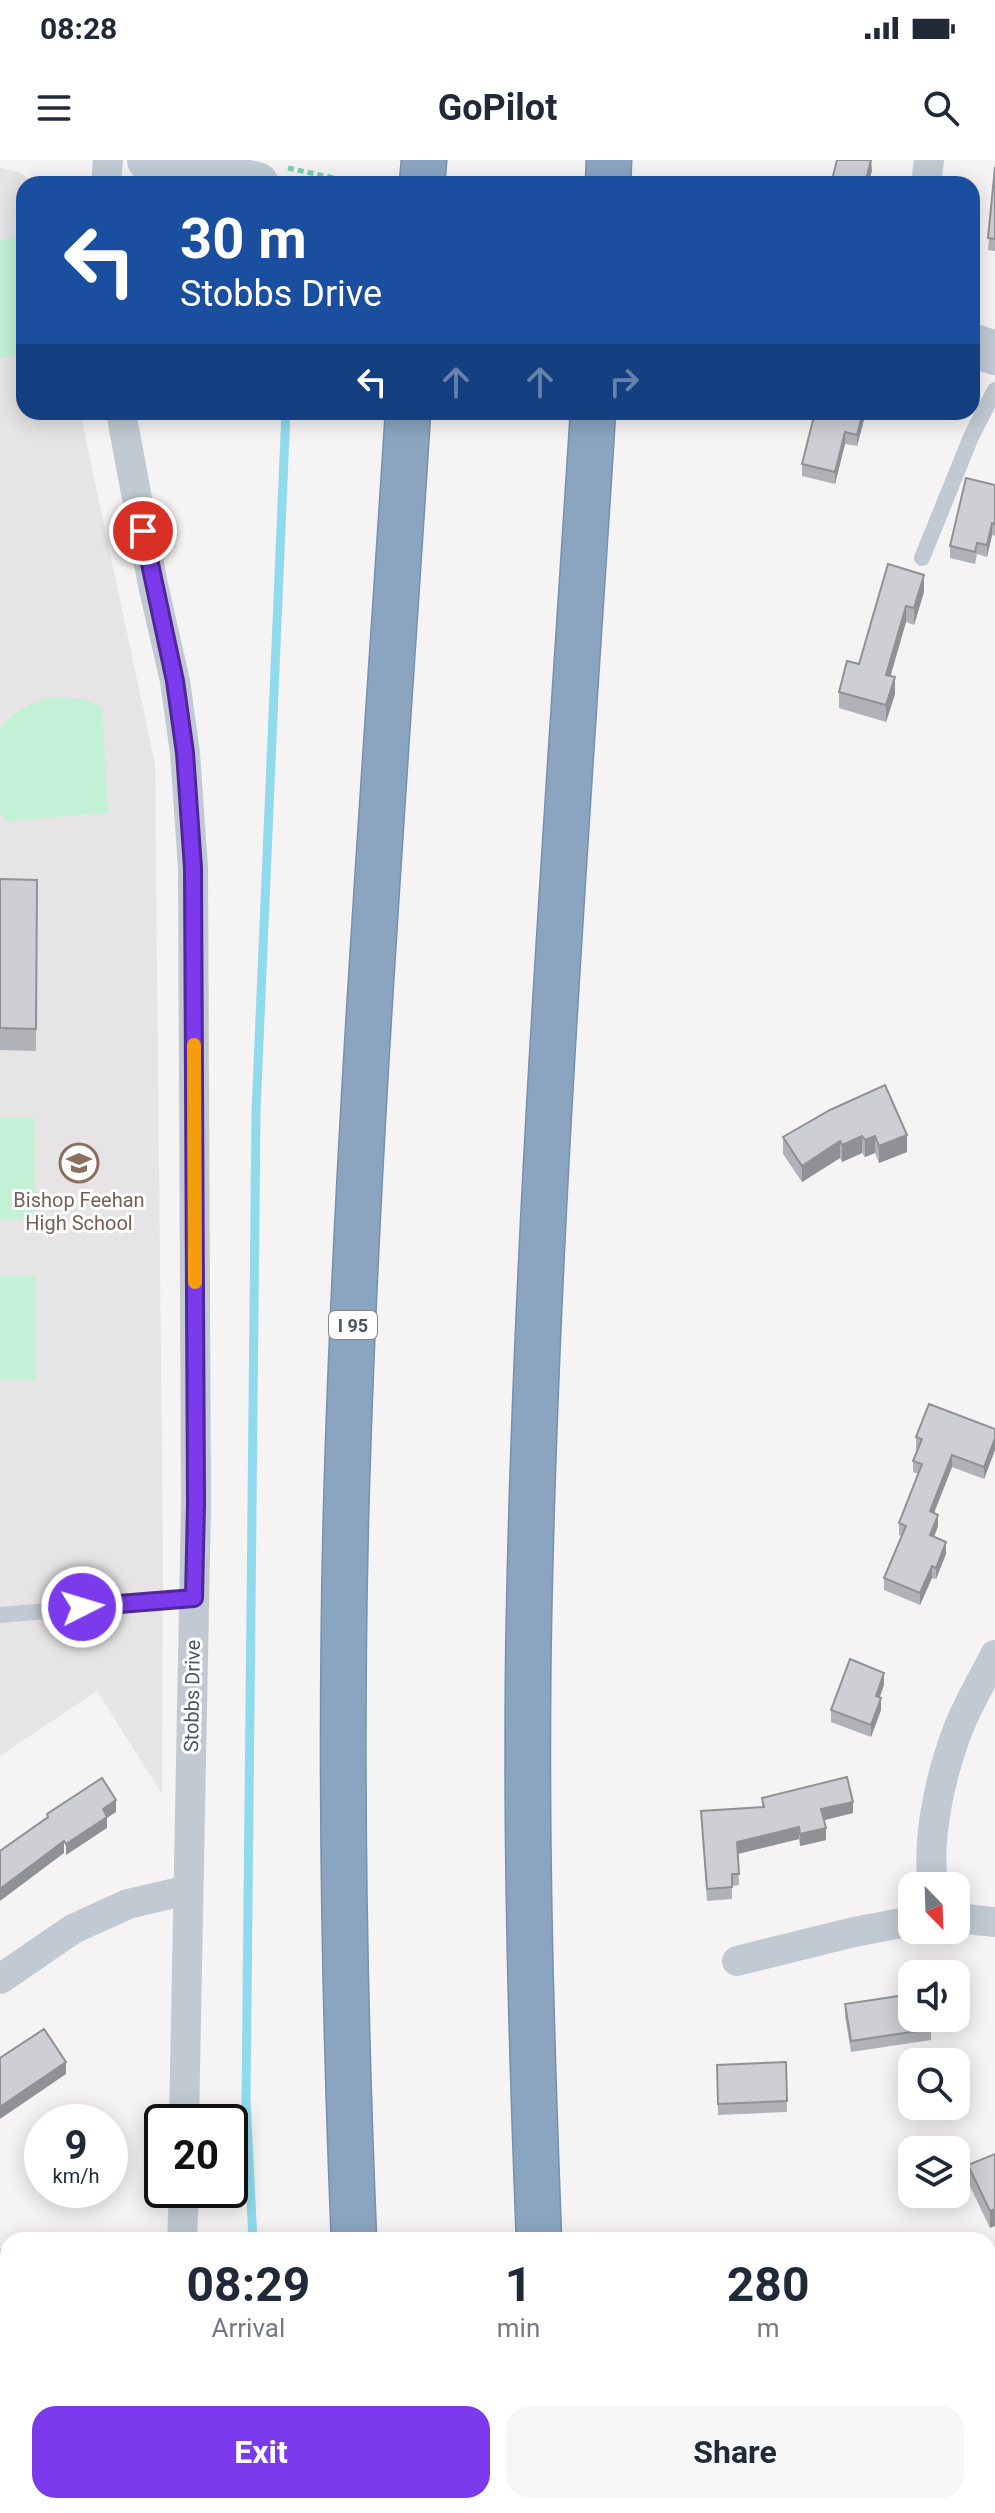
<!DOCTYPE html>
<html lang="en">
<head>
<meta charset="utf-8">
<style>
  :root { --surface:#fff; --page:#f6f6f7; --text:#1f2937; --muted:#747a83; --accent:#7c3aed }
  body { margin:0; font-family:Roboto,sans-serif; background:var(--page); color:var(--text); height:100vh; display:flex; flex-direction:column; font-size:30px; white-space:nowrap }
  * { box-sizing:border-box; margin:0 }
  p { font-size:26px; color:var(--muted) }
  .icon { flex:none; width:44px; height:44px; fill:none; stroke:currentColor; stroke-width:2; stroke-linecap:round; stroke-linejoin:round }
  .map { position:relative; flex:1; overflow:hidden }
  .panel { position:absolute; left:0px; top:2072px; width:996px; height:282px; display:flex; flex-direction:column; background:var(--surface); border-radius:24px 24px 0 0; box-shadow:0 4px 20px #0003 }
  .panel>* { flex:none }
  .top-card { position:absolute; left:16px; top:16px; width:964px; height:244px; border-radius:24px; box-shadow:0 4px 20px #0003; background:#1a4fa0; color:#fff; overflow:hidden }
  .needle { width:52px; rotate:157deg }
  .fabs { position:absolute; left:898px; top:1712px; display:grid; gap:16px }
  .fabs a { display:grid; place-items:center; width:72px; height:72px; border-radius:16px; background:var(--surface); box-shadow:0 4px 20px #0003; font-size:40px }
  .speed { position:absolute; left:24px; top:1944px; display:flex; gap:16px; font-size:40px; font-weight:700; text-align:center }
  .speed>* { display:grid; place-content:center; width:104px; height:104px; border-radius:50%; background:var(--surface); box-shadow:0 4px 20px #0003; line-height:1 }
  .speed small { font-size:20px; font-weight:400 }
  .speed .limit { border:4px solid #111; border-radius:12px; background:#fff; color:#111 }
  .pin { position:absolute; display:grid; place-items:center; width:68px; height:68px; color:#fff; margin:-34px; border:4px solid #fff; border-radius:50%; box-shadow:0 2px 8px #0007 }
  .me { position:absolute; width:88px; margin:-44px; rotate:85deg; stroke-linejoin:round; filter:drop-shadow(0 0 6px #0008) }
  .turn { display:flex; align-items:center; gap:28px; height:168px; padding:0 32px; font-size:36px }
  .turn .icon { width:104px; height:104px; stroke-width:2.5 }
  .turn b { display:block; font-size:56px; line-height:68px }
  .lanes { display:flex; align-items:center; height:76px; padding:0 32px; background:#0003; justify-content:center; gap:40px; direction:ltr }
  .lanes .off { opacity:.35 }
  .eta { display:flex; justify-content:space-evenly; align-items:center; height:136px; text-align:center }
  .eta b { font-size:48px; font-weight:700; line-height:56px }
  .action { display:flex; gap:16px; margin-top:auto; padding:16px 32px }
  .action a { flex:1; height:92px; border-radius:24px; background:var(--accent); color:#fff; font-size:32px; font-weight:700; line-height:92px; text-align:center }
  .action a+a { background:var(--page); color:var(--text) }
  .status { display:flex; justify-content:space-between; align-items:center; height:56px; padding:0 40px; background:var(--surface); direction:ltr }
  .status svg { height:22px; fill:currentColor }
  header { display:flex; justify-content:space-between; align-items:center; height:104px; padding:0 32px; background:var(--surface); font-size:36px; font-weight:700 }
  .map>svg:first-child { display:block }
  .education { fill:#e6e4e5 }
  .green { fill:#c3f1d5 }
  .lines { fill:none; stroke-linecap:round; stroke-linejoin:round }
  .stream { stroke:#90daee; stroke-width:9 }
  .motorway-casing { stroke:#7690ad; stroke-width:47 }
  .path { stroke:#7ad0a6; stroke-width:5; stroke-dasharray:6 4; stroke-linecap:butt }
  .service { stroke:#c1cad2; stroke-width:16 }
  .minor { stroke:#c1cad2; stroke-width:30 }
  .secondary { stroke:#c1cbd6; stroke-width:44 }
  .motorway { stroke:#8ba5c1; stroke-width:44 }
  .wall { fill:#b0b2b7 }
  .shaded-wall { fill:#909195 }
  .building { fill:#cdcfd5; stroke:#909195; stroke-width:2 }
  .route-casing { stroke:#51269a; stroke-width:20 }
  .route { stroke:#7c3aed; stroke-width:14 }
  .slow { stroke:#f59e0b; stroke-width:14 }
  .labels { text-anchor:middle; dominant-baseline:central; stroke-width:6; stroke-linejoin:round; paint-order:stroke }
  .shield { fill:#fff; stroke:#808990; stroke-width:2 }
  .shield-label { font-size:18px; font-weight:bold; fill:#4a5661 }
  .education-label { font-size:20px; fill:#785e54; stroke:#fff }
  .street-label { font-size:20px; fill:#4a5661; stroke:#fff }
</style>
</head>
<body>
<div class="status"><b>08:28</b><svg viewBox="0 0 49 12"><path d="M0 12V9h3v3zM5 12V6h3v6zM10 12V3h3v9zM15 12V0h3v12zM26 1h20v11H26zM47 4h2v5h-2z"/></svg></div>
<header><svg class="icon" aria-label="menu" viewBox="0 0 24 24"><path d="M4 6h16M4 12h16M4 18h16"/></svg>GoPilot<svg class="icon" aria-label="search" viewBox="0 0 24 24"><circle cx="10" cy="10" r="6"/><path d="M15 15l6 6"/></svg></header>
<div class="map">
<svg width="995" height="2353" viewBox="0 0 995 2353">
  <rect width="100%" height="100%" fill="#f5f3f3"/>
  <!-- education -->
  <path class="education" d="M0 8 19 12 35 24H24V252H80L155 604 163 1402 162 1634 97 1531 0 1596Z"/>
  <!-- green -->
  <g class="green">
    <path d="M24 76V193L0 198V80Z"/>
    <path d="M53 537 87 540 102 548 108 653 6 661 0 653V569C14 551 31 542 53 537Z"/>
    <path d="M0 957H34L35 1060H0Z"/>
    <rect x="0" y="1116" width="36" height="103"/>
    <path d="M988 2341H995V2353H685V2346H988Z"/>
  </g>
  <g class="lines">
    <!-- stream -->
    <g class="stream">
      <path d="M253 2080 246 1942 256 952 286 252"/>
      <path d="M0 2093 8 2096"/>
      <path d="M258 2346V2353"/>
      <path d="M868 2346 877 2353"/>
      <path d="M658 2353V2346"/>
    </g>
    <defs>
      <g id="motorway">
        <path d="M422 24 424 0"/>
        <path d="M608 24 609 0"/>
        <path d="M354 2080C344 1838 340 1596 346 1354 356 986 385 619 408 252"/>
        <path d="M539 2080C531 1872 525 1663 529 1455 537 1053 568 653 593 252"/>
        <path d="M369 2346V2353"/>
        <path d="M553 2346V2353"/>
      </g>
    </defs>
    <!-- motorway casing -->
    <use href="#motorway" class="motorway-casing"/>
    <!-- path -->
    <path class="path" d="M288 8 362 24"/>
    <!-- service -->
    <g class="service">
      <path d="M922 398 971 277 995 230"/>
      <path d="M0 1455 194 1438"/>
    </g>
    <!-- minor -->
    <g class="minor">
      <path d="M106 24 108 0"/>
      <path d="M926 24 929 0"/>
      <path d="M121 252 153 425 175 521 185 593 193 708 196 1344 184 1962"/>
      <path d="M933 1726C926 1676 942 1608 961 1562 971 1539 984 1517 995 1495"/>
      <path d="M956 1758 995 1762"/>
      <path d="M737 1801 854 1772 912 1761"/>
      <path d="M0 1819 73 1769 128 1744 188 1730"/>
      <path d="M182 2080 184 2030"/>
      <path d="M0 2295 8 2289"/>
    </g>
    <!-- secondary -->
    <g class="secondary">
      <path d="M149 0 257 24"/>
      <path d="M972 185 995 193"/>
    </g>
    <!-- motorway -->
    <use href="#motorway" class="motorway"/>
  </g>
  <!-- wall -->
  <g class="wall">
    <path d="M995 7V91L988 90Z"/>
    <path d="M815 252H866L857 286 845 284 835 324 802 316V304Z"/>
    <path d="M995 325V376L992 375 987 397 977 394 975 404 950 398V386Z"/>
    <path d="M888 404 924 432 914 465 906 462 890 516 895 534 886 562 839 548V532L859 504Z"/>
    <path d="M0 719 37 720 36 891 0 890Z"/>
    <path d="M830 950 907 992 879 1003 875 993 865 997 862 993 842 1002 840 998 802 1022 783 994V977Z"/>
    <path d="M995 1269V1290L984 1319 952 1307 934 1353 938 1366 934 1377 946 1394 936 1419 932 1418 920 1445 884 1430V1418L902 1376 899 1375V1363L918 1314 913 1312V1301L917 1290 916 1289V1277Z"/>
    <path d="M884 1525 879 1538 881 1550 871 1577 831 1562V1550Z"/>
    <path d="M762 1638 853 1653 824 1660 826 1680 800 1686 799 1679 738 1694 739 1725 732 1726V1739L707 1741 701 1651 762 1647Z"/>
    <path d="M845 1844 931 1869V1880L851 1892 845 1856Z"/>
    <path d="M786 1902 787 1952 718 1955 717 1905Z"/>
    <path d="M995 1994 990 2068 968 2022V2005Z"/>
  </g>
  <!-- shaded-wall -->
  <g class="shaded-wall">
    <path d="M871 0 872 11 868 24H865Z"/>
    <path d="M863 252H866L857 286V275Z"/>
    <path d="M845 272V284L835 324V312Z"/>
    <path d="M992 363V375L987 397V385Z"/>
    <path d="M924 415V432L914 465V448Z"/>
    <path d="M906 446V462L886 532V515Z"/>
    <path d="M895 517V534L886 562V545Z"/>
    <path d="M907 975V992L879 1003V986Z"/>
    <path d="M862 976V993L842 1002V985Z"/>
    <path d="M875 976V993L865 997V980Z"/>
    <path d="M840 981V998L802 1022V1006Z"/>
    <path d="M995 1278V1290L984 1319V1307Z"/>
    <path d="M952 1295V1307L930 1363V1351Z"/>
    <path d="M938 1355V1366L930 1387V1375Z"/>
    <path d="M946 1382V1394L936 1419V1408Z"/>
    <path d="M932 1406V1418L920 1445V1433Z"/>
    <path d="M884 1513V1525L876 1548V1536Z"/>
    <path d="M881 1538V1550L871 1577V1565Z"/>
    <path d="M116 1640V1652L107 1658V1668L66 1695V1684L103 1649Z"/>
    <path d="M853 1642V1653L821 1661V1649Z"/>
    <path d="M799 1667V1679L737 1694V1682Z"/>
    <path d="M826 1668V1680L800 1686V1674Z"/>
    <path d="M64 1681V1693L0 1741V1729Z"/>
    <path d="M66 1902V1914L0 1959V1947Z"/>
    <path d="M995 2049V2066L990 2068V2051Z"/>
    <path d="M995 2317V2323L989 2326V2320Z"/>
  </g>
  <!-- building -->
  <g class="building">
    <path d="M837 0H871L865 24H831Z"/>
    <path d="M995 7V79L988 78Z"/>
    <path d="M797 20 813 24H796Z"/>
    <path d="M815 252H863L857 275 845 272 835 312 802 304Z"/>
    <path d="M966 318 995 325V364L992 363 987 385 977 383 975 392 950 386Z"/>
    <path d="M888 404 924 415 914 448 906 446 886 515 895 517 886 545 839 532 847 501 859 504Z"/>
    <path d="M0 719 37 720 36 869 0 868Z"/>
    <path d="M885 925 907 975 879 986 875 976 865 980 862 976 842 985 840 981 802 1006 783 977 830 950Z"/>
    <path d="M929 1244 995 1269V1278L984 1307 952 1295 930 1351 938 1355 930 1375 946 1382 936 1408 932 1406 920 1433 884 1418 906 1366 899 1363 922 1304 913 1301 922 1279 916 1277Z"/>
    <path d="M850 1499 884 1513 876 1536 881 1538 871 1565 831 1550Z"/>
    <path d="M847 1617 853 1642 821 1649 826 1668 800 1674 799 1667 737 1682 739 1714H732V1727L707 1729 701 1651 764 1647 762 1638Z"/>
    <path d="M102 1618 116 1640 103 1649 107 1657 66 1684 64 1681 0 1729V1691L48 1657 47 1654Z"/>
    <path d="M912 1834V1858H929L931 1869 851 1881 845 1844Z"/>
    <path d="M44 1869 66 1902 0 1947V1898Z"/>
    <path d="M786 1902 787 1941 718 1944 717 1905Z"/>
    <path d="M995 1994V2049L990 2051 968 2005Z"/>
    <path d="M995 2279V2317L989 2320 988 2317V2283Z"/>
  </g>
  <g class="lines">
    <defs>
      <path id="route" d="M82 1447 194 1438 196 1344 193 708 185 593 175 521 143 371"/>
    </defs>
    <!-- route casing -->
    <use href="#route" class="route-casing"/>
    <!-- route -->
    <use href="#route" class="route"/>
    <!-- slow -->
    <path class="slow" d="M194 885 195 1122"/>
  </g>
  <!-- icons -->
  <defs>
    <symbol id="school-ring" viewBox="-11 -11 22 22"><circle r="9.5" fill="#fff" stroke="#8d6e63" stroke-width="1.5"/><path d="M0-5L7-2L0 1L-7-2ZM-4 1L0 2.5L4 1V4Q0 6-4 4Z" fill="#8d6e63"/></symbol>
  </defs>
  <g fill-rule="evenodd">
    <use href="#school-ring" x="57" y="981" width="44" height="44"/>
  </g>
  <g class="labels">
    <!-- shield labels -->
    <rect class="shield" x="329" y="1151" width="48" height="28" rx="6"/>
    <g class="shield-label">
      <text x="353" y="1165">I 95</text>
    </g>
    <!-- education labels -->
    <g class="education-label">
      <text x="79" y="1040">Bishop Feehan<tspan x="79" dy="23">High School</tspan></text>
    </g>
    <!-- street labels -->
    <g class="street-label">
      <text transform="translate(192 1536) rotate(-89)">Stobbs Drive</text>
    </g>
  </g>
</svg>
<div class="fabs">
<a><svg class="needle" viewBox="-14 -14 28 28"><path d="M0-13l5 13h-10z" fill="#e53935"/><path d="M0 13l5-13h-10z" fill="#747a83"/></svg></a>
<a><svg class="icon" aria-label="sound" viewBox="0 0 24 24"><path d="M4 9h4l5-4v14l-5-4H4zM17 9q2 3 0 6"/></svg></a>
<a><svg class="icon" aria-label="search" viewBox="0 0 24 24"><circle cx="10" cy="10" r="6"/><path d="M15 15l6 6"/></svg></a>
<a><svg class="icon" aria-label="layers" viewBox="0 0 24 24"><path d="M12 4l9 5-9 5-9-5zM3 14l9 5 9-5"/></svg></a>
</div>
<div class="speed"><div>9<small>km/h</small></div><div class="limit">20</div></div>
<div class="pin" style="left:143px;top:371px;background:#d93025"><svg class="icon" aria-label="arrive" viewBox="0 0 24 24"><path d="M6 21V4h12l-3 4 3 4H6"/></svg></div>
<svg class="me" style="left:82px;top:1447px" viewBox="-20 -20 40 40"><circle r="17" fill="#7c3aed" stroke="#fff" stroke-width="3"/><path d="M0-11L8 9 0 5-8 9z" fill="#fff"/></svg>
<div class="top-card">
<div class="turn"><svg class="icon" aria-label="left" viewBox="0 0 24 24"><path d="M17 20v-9H6M10 6l-5 5 5 5"/></svg><div><b>30 m</b>Stobbs Drive</div></div>
<div class="lanes"><svg class="icon" aria-label="left" viewBox="0 0 24 24"><path d="M17 20v-9H6M10 6l-5 5 5 5"/></svg><svg class="icon off" aria-label="ahead" viewBox="0 0 24 24"><path d="M12 20V5M6 11l6-6 6 6"/></svg><svg class="icon off" aria-label="ahead" viewBox="0 0 24 24"><path d="M12 20V5M6 11l6-6 6 6"/></svg><svg class="icon off" aria-label="right" viewBox="0 0 24 24"><path d="M7 20v-9h11M14 6l5 5-5 5"/></svg></div>
</div>
<section class="panel">
<div class="eta">
<div><b>08:29</b><p>Arrival</p></div>
<div><b>1</b><p>min</p></div>
<div><b>280</b><p>m</p></div>
</div>
<div class="action"><a>Exit</a><a>Share</a></div>
</section>
</div>
</body>
</html>
